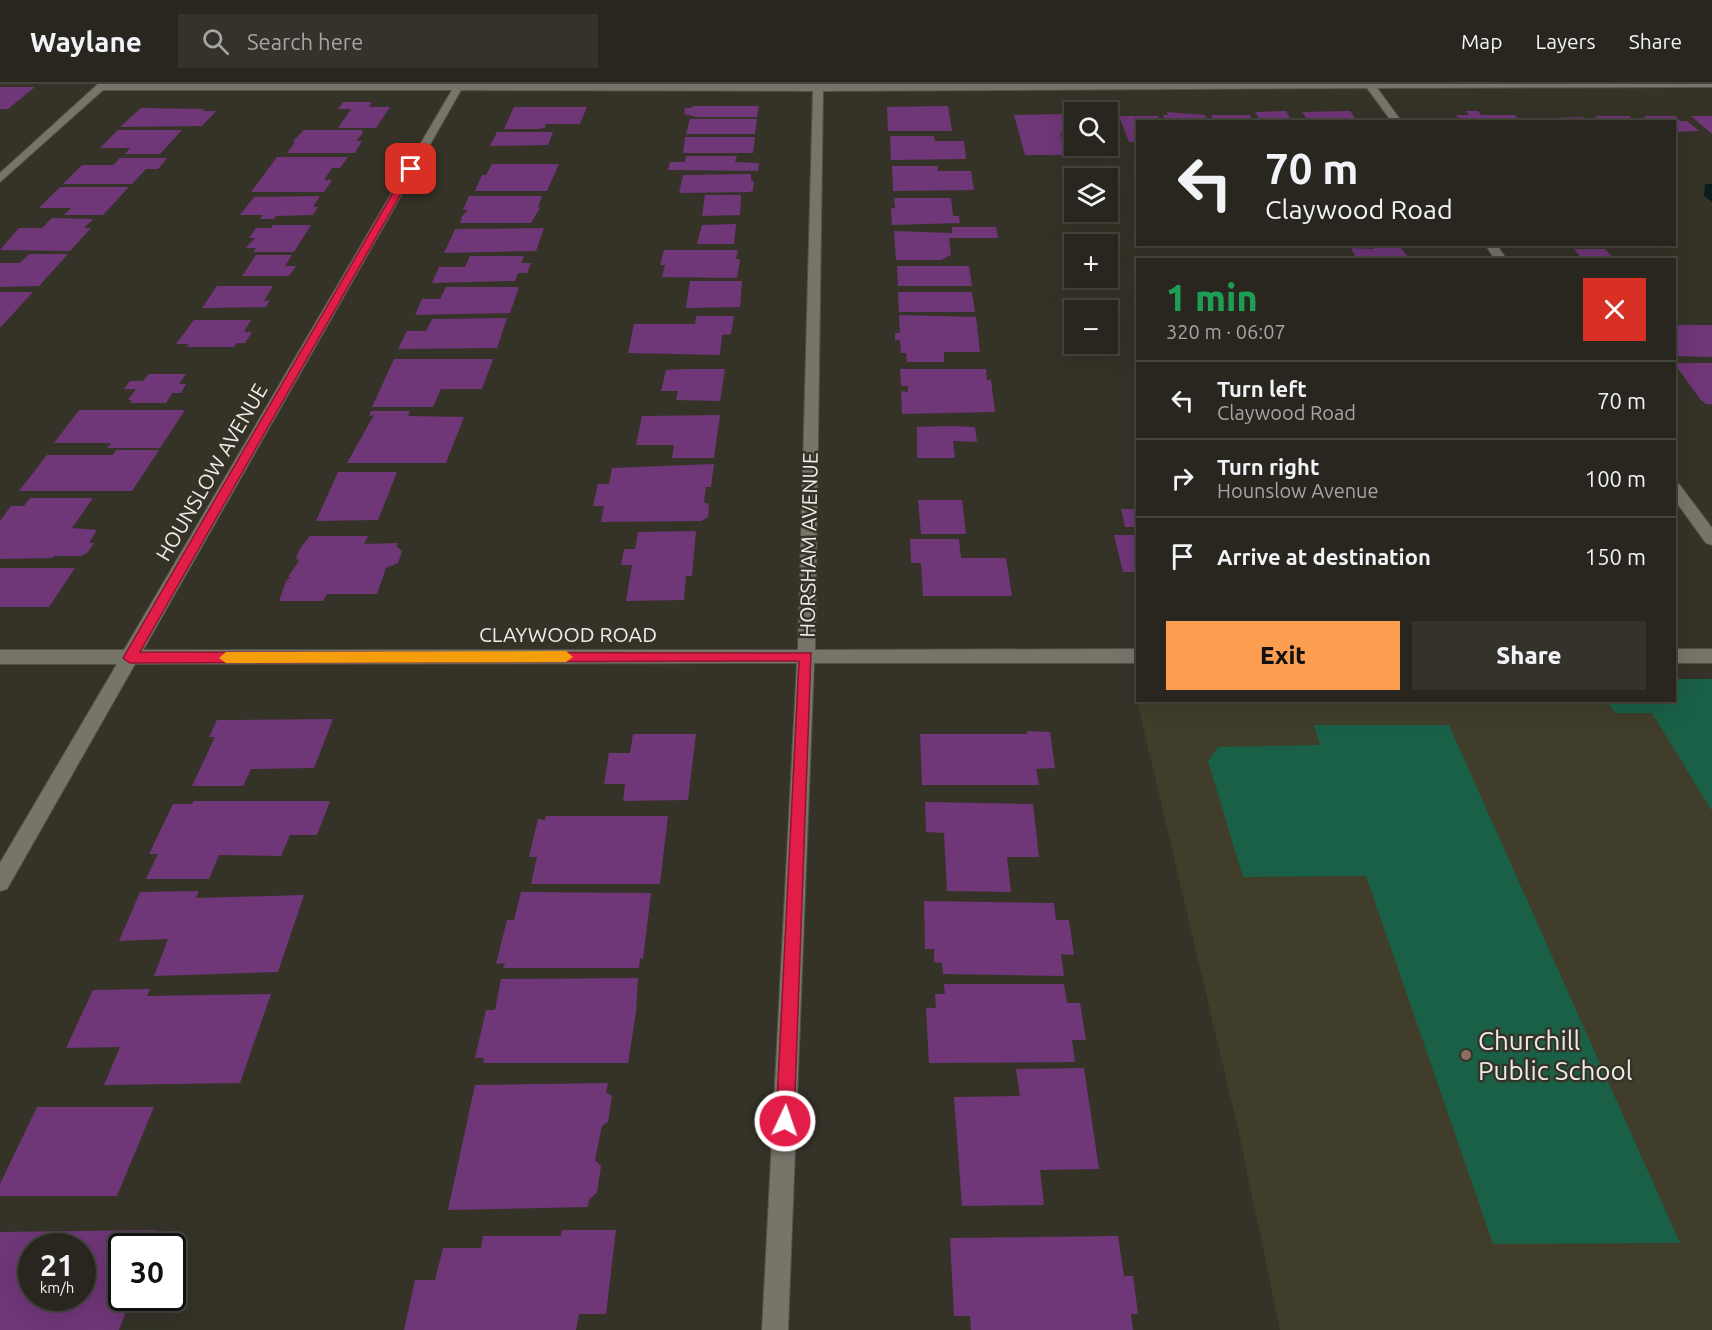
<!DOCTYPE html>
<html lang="en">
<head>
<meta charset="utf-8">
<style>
  :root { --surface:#28261e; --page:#34322b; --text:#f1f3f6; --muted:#a5a5a4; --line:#44433c; --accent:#fb9e50 }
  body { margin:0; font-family:Ubuntu,sans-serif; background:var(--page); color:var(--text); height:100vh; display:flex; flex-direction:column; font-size:22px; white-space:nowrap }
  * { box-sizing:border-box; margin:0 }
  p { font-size:20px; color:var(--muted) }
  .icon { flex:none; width:33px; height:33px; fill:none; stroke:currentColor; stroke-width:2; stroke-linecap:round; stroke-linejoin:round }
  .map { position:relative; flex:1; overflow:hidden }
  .drawer { position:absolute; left:1136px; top:174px; width:540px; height:444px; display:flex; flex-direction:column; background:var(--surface); border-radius:0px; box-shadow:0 6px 24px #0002,0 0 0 2px var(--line) }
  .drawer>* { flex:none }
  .guide { position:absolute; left:1136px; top:36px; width:540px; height:126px; border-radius:0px; box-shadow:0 6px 24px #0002,0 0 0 2px var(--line); background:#28261e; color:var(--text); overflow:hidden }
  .controls { position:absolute; left:1064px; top:18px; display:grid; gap:12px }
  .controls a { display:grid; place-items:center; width:54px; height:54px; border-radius:0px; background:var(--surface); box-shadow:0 6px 24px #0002,0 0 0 2px var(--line); font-size:30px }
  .speed { position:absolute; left:18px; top:1149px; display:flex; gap:12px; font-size:30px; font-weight:700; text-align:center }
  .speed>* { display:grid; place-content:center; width:78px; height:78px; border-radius:50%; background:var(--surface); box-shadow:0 6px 24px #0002,0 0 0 2px var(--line); line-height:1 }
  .speed small { font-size:15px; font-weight:400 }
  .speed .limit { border:3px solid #111; border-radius:9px; background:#fff; color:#111 }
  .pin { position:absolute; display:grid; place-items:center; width:51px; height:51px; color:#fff; margin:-26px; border-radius:12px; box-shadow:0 3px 9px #0006 }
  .me { position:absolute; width:66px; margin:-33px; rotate:3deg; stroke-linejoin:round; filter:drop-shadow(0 0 4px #0008) }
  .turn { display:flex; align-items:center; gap:21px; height:126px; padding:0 30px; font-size:27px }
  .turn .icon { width:78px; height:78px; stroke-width:2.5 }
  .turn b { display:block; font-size:42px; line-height:51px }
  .round { display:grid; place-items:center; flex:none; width:63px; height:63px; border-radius:0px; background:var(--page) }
  .head { display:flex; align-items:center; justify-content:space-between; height:102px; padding:0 30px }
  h1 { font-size:36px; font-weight:800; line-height:45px; color:#1e9e55 }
  .action { display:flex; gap:12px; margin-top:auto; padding:12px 30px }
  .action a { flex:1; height:69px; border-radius:0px; background:var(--accent); color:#111; font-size:24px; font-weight:800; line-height:69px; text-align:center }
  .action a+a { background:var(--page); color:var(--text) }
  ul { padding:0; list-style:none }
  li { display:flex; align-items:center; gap:18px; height:78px; padding:0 30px; border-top:2px solid var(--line) }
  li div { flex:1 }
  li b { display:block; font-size:22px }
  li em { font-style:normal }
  header { display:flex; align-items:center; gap:36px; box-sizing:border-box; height:84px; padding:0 30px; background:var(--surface); border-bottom:2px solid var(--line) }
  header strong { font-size:28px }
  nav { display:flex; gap:33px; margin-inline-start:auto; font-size:21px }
  .search { width:420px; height:54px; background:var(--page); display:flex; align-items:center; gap:15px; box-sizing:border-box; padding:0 21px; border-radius:0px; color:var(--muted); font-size:22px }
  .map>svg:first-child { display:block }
  .built { fill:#403d2b }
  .green { fill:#196046 }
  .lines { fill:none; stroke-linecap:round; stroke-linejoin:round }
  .stream { fill:#0b1e1e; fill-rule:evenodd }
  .building { fill:#6f3678; fill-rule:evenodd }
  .street-casing { stroke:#535148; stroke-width:2 }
  .street { fill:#777569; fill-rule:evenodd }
  .route { fill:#e11d48; stroke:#92132f; stroke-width:1.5 }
  .slow { fill:#f59e0b }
  .education-dot { fill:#8d6e63; stroke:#353328; stroke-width:2 }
  .labels { text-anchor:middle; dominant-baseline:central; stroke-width:5; stroke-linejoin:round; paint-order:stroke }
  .street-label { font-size:21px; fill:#edece5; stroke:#353328 }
  .near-poi-label { font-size:26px; fill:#edece5; stroke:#353328; text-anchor:start }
</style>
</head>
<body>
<header>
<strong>Waylane</strong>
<div class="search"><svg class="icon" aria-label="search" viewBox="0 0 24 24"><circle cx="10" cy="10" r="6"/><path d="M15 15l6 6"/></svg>Search here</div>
<nav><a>Map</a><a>Layers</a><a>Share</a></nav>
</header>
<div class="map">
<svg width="1712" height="1246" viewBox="0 0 1712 1246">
  <rect width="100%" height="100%" fill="#353328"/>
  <!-- built -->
  <path class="built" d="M1137 617H1712V1246H1280L1238 1045Z"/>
  <!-- green -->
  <g class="green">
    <path d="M1674 595H1712V727L1652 629H1616L1606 617 1674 616Z"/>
    <path d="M1314 641H1449L1680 1159 1493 1160 1366 792 1243 793 1208 677 1218 663 1320 661Z"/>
  </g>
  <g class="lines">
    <!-- stream -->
    <path class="stream" d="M1705 100H1712V118L1704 112Z"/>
  </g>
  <!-- building -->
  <g class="building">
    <path d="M0 3H35L8 25H0Z"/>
    <path d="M343 18H372L369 23H390L376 44H338L351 25H338Z"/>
    <path d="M693 22H759L757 33H696L684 30 685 24H692Z"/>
    <path d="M948 22 952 47H888L887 23Z"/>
    <path d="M514 23H587L580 40H545L546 43 539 45H504Z"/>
    <path d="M141 24 205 25 202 27H216L202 42 120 43Z"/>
    <path d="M1286 27 1292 38H1261L1255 28Z"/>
    <path d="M1350 27 1358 38H1309L1302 28Z"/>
    <path d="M1466 27H1478L1481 31H1515L1521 38H1462L1456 31H1469Z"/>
    <path d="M1167 28 1205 31 1208 38H1166L1163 31H1168Z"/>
    <path d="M1064 30 1070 49H1060L1067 71H1025L1014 31Z"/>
    <path d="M1211 31H1250L1253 38H1214Z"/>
    <path d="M1119 32H1158L1160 38H1137V58H1129Z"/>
    <path d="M1595 32H1629L1635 38H1601Z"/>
    <path d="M1644 32H1675L1680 37H1687L1699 47 1674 48V38H1650Z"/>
    <path d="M1691 32H1712V50Z"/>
    <path d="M1583 33 1588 38H1557L1553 34Z"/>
    <path d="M690 35H757L755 50H686Z"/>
    <path d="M118 46H182L160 70H125L130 64H100Z"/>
    <path d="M304 46H362L363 49 356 57H362L355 69H287L295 58 293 57Z"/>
    <path d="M497 48H553L548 61 490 62Z"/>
    <path d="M890 52H934L935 57H964L966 75 891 76Z"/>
    <path d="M685 53H755L753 69H683Z"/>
    <path d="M686 72H737L735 78 759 79 758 87 668 86 670 78H685Z"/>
    <path d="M277 73H348L340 84H332L324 96H332L324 108H251Z"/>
    <path d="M120 74H167L158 85H146L132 100H63L82 81H113Z"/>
    <path d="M492 80H559L547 107H475L482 91H486Z"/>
    <path d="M892 82H938V87H971L974 106 893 107Z"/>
    <path d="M751 90V97H754L753 107 749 108 679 109 683 91Z"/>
    <path d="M60 103H129L103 131H64L71 124H39Z"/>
    <path d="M705 111H741L740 131 702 132Z"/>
    <path d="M320 112 313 123H318L313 131 276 132 274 135H260L263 131H240L254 113Z"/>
    <path d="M469 112H542L538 123 540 124 531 139H460L462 132 468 126H463Z"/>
    <path d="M894 114H951L953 132H959L960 139 892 141 891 124H895Z"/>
    <path d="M52 134 93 135 84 144H91L70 167 0 166 19 144H42Z"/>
    <path d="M736 140 734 160H697L702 141Z"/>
    <path d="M273 141H311L294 168H253L256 164H246L255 154H249L256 144H271Z"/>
    <path d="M952 143H996L998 154H949L951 171 941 176H896L894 147 952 149Z"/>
    <path d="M544 144 536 167 444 169 455 145Z"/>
    <path d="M1372 160H1397L1411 176H1357L1351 164 1374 165Z"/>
    <path d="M1574 165H1605L1611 172H1638L1641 176H1583Z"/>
    <path d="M664 166H738L736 175H740L737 194 662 193 665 181H660Z"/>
    <path d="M29 170H68L39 202 0 203V179H20Z"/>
    <path d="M256 171H292L285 182H296L289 192H242Z"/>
    <path d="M470 172H524L521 179H531L527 189H518L515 197 432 199 439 183H465Z"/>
    <path d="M897 182H969L972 202H898Z"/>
    <path d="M690 197H742L740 223 686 224Z"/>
    <path d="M217 202H273L264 217 270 216 266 223 202 224Z"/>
    <path d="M446 203H519L510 229 415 231 422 215H440Z"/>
    <path d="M0 208H33L0 244Z"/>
    <path d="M898 208H972L975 228H899Z"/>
    <path d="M899 231 976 233 980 268H944V278H907L906 269H901L900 256H895V249H900Z"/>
    <path d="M696 232H734L731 250 722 251 720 271 628 269 634 240H695Z"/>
    <path d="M507 234 497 264 398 265 407 247H426L432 235Z"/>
    <path d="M194 236H251L244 248H252L245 259H237L234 263H186L189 260H176Z"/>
    <path d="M1674 241H1712V273L1674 272Z"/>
    <path d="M394 275H493L482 305H441L433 323H372Z"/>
    <path d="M1674 279H1712V320H1706L1700 315Z"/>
    <path d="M684 285H725L720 317 676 316 678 307H661L666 286Z"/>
    <path d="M900 285H986L987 296H991L995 328 902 330 901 307 908 308V302H901Z"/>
    <path d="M149 290H186L179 300H186L181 309H172L166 319H130L132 316H128L136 305H124L130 297H143Z"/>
    <path d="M79 326H185L160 364H107L111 359H54Z"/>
    <path d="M371 327H410L408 332 464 333 446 379H347L374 331 369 332Z"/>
    <path d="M720 331 714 374H672L674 361H636L642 332Z"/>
    <path d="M949 342 975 343 977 358 953 357 955 374H917V343Z"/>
    <path d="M116 366H159L132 407H19L47 371H113Z"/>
    <path d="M714 380 711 403H706L704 418 709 420 708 433 701 437 601 438 604 422H593L598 400H609L612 384Z"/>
    <path d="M338 388H397L378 436 316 437Z"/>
    <path d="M30 414H93L72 444 97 446 89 459H94L87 469 81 472H54L52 474 0 475V437L11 422H24Z"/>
    <path d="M918 416H962L966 450H921Z"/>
    <path d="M1121 425H1137V443H1125Z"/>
    <path d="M696 447 692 492H686L684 516 626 517 632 481H621L624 465H635L638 448Z"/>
    <path d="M1114 451H1137V488H1123Z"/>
    <path d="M310 452H368L364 460 398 459 396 462 402 467 398 479 386 484 377 510H327L323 517H279L286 497 291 493H288L299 477 296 474 301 463Z"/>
    <path d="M910 455H959L961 474H1006L1012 512H923L921 479H911Z"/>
    <path d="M0 484H75L49 523H0Z"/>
    <path d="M333 635 314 684 251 685 243 702H192L215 653H209L217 636Z"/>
    <path d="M1027 647 1050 648 1055 684 1036 685 1039 701H922L920 650H1027Z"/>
    <path d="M633 650H696L688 716 623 717 625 700H604L609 669H630Z"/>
    <path d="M194 717H330L317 751H290L281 772 219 771 209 795H146L158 770H149L173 720H192Z"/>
    <path d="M925 718 1033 720 1039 773H1007L1011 808 947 807 944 749 926 748Z"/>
    <path d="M546 732H668L660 800H531L537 773H529L538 735 545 736Z"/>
    <path d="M199 807 196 814 304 811 278 888 154 892 168 855 119 857 140 808Z"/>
    <path d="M521 808 651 809 643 875 640 874 639 884H503L505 879 496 880 507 836H514Z"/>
    <path d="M924 817 1054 819 1056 836H1069L1074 871 1061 870 1064 892 943 890 942 879 934 878V865H925Z"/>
    <path d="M638 894 636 928 628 979H483L484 974H475L486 926H495L501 895Z"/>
    <path d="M944 900H1064L1067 919H1080L1086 956H1072L1075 978 929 979 926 924H936L935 910H945Z"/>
    <path d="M150 905 147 912 271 910 240 999 104 1001 120 963 66 964 93 906Z"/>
    <path d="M1084 984 1099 1085 1040 1086 1044 1121 962 1122 954 1013 1020 1012 1016 985Z"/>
    <path d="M608 999 606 1008 612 1012 608 1038 602 1042 595 1076 601 1082 597 1108 589 1116 588 1123 448 1126 475 1001Z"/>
    <path d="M37 1023H154L117 1112H0V1100Z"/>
    <path d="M156 1146 150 1162H122V1214H131L119 1246H0V1148ZM32 1162H82V1214H32Z"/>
    <path d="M562 1146H616L606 1230H579L576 1246H404L415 1196H435L443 1164H481L483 1152H561Z"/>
    <path d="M1118 1152 1124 1192H1133L1138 1230H1131L1133 1246H971L970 1232H954L950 1154Z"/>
  </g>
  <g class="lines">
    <defs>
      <g id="street">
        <path d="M98 0H1712V3L1377 4 1402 38H1392L1367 4 823 7 815 566 1137 565V579H814L788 1246H762L797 579 135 580 7 805 0 807V779L117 580H0V566H124L452 6H103L0 98V89ZM461 6 813 7 798 566H143Z"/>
        <path d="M1485 160H1496L1507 176H1495Z"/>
        <path d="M1674 399 1679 400 1712 444V461L1706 459 1674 415Z"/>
        <rect x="1674" y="565" width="38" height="14"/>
      </g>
    </defs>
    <!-- street casing -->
    <use href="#street" class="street-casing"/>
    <!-- street -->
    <use href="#street" class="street"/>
  </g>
  <!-- route -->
  <path class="route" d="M408 83 415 85 140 568 811 569 794 1037 791 1043 785 1046 778 1043 776 1037 799 577 130 579 123 574Z"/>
  <!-- slow -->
  <path class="slow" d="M566 567 573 573 566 578 226 579 219 574 226 568Z"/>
  <!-- markers -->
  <circle class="education-dot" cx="1466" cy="971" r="6"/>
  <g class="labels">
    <!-- street labels -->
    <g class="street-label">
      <text transform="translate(211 388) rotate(-60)">HOUNSLOW AVENUE</text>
      <text transform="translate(808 461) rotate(-89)">HORSHAM AVENUE</text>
      <text x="568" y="550">CLAYWOOD ROAD</text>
    </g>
    <!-- near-poi labels -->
    <g class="near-poi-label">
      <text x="1478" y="956">Churchill<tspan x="1478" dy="30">Public School</tspan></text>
    </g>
  </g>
</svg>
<div class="controls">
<a><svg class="icon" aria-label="search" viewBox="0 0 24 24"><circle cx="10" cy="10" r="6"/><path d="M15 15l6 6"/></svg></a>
<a><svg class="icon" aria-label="layers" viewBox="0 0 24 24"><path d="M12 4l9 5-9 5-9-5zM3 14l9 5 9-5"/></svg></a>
<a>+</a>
<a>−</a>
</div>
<div class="speed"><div>21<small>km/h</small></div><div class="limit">30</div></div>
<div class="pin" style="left:411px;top:85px;background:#d93025"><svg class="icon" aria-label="arrive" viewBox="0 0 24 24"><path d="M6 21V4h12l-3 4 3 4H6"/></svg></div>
<svg class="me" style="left:785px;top:1037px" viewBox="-20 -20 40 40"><circle r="17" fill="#e11d48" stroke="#fff" stroke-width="3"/><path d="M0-11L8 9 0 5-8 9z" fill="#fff"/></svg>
<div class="guide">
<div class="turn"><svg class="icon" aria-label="left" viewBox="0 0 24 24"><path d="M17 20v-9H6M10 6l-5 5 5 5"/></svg><div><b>70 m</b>Claywood Road</div></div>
</div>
<section class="drawer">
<div class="head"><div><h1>1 min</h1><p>320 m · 06:07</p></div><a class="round" style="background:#d93025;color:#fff"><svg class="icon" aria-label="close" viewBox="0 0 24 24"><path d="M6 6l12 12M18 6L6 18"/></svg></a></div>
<ul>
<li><svg class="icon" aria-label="left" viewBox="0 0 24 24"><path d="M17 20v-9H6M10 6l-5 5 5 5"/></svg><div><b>Turn left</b><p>Claywood Road</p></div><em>70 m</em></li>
<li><svg class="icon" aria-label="right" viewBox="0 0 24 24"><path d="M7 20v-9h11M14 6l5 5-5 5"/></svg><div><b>Turn right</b><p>Hounslow Avenue</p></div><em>100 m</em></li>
<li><svg class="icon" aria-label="arrive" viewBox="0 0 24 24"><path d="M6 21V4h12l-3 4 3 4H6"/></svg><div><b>Arrive at destination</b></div><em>150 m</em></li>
</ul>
<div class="action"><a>Exit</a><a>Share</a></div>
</section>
</div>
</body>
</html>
